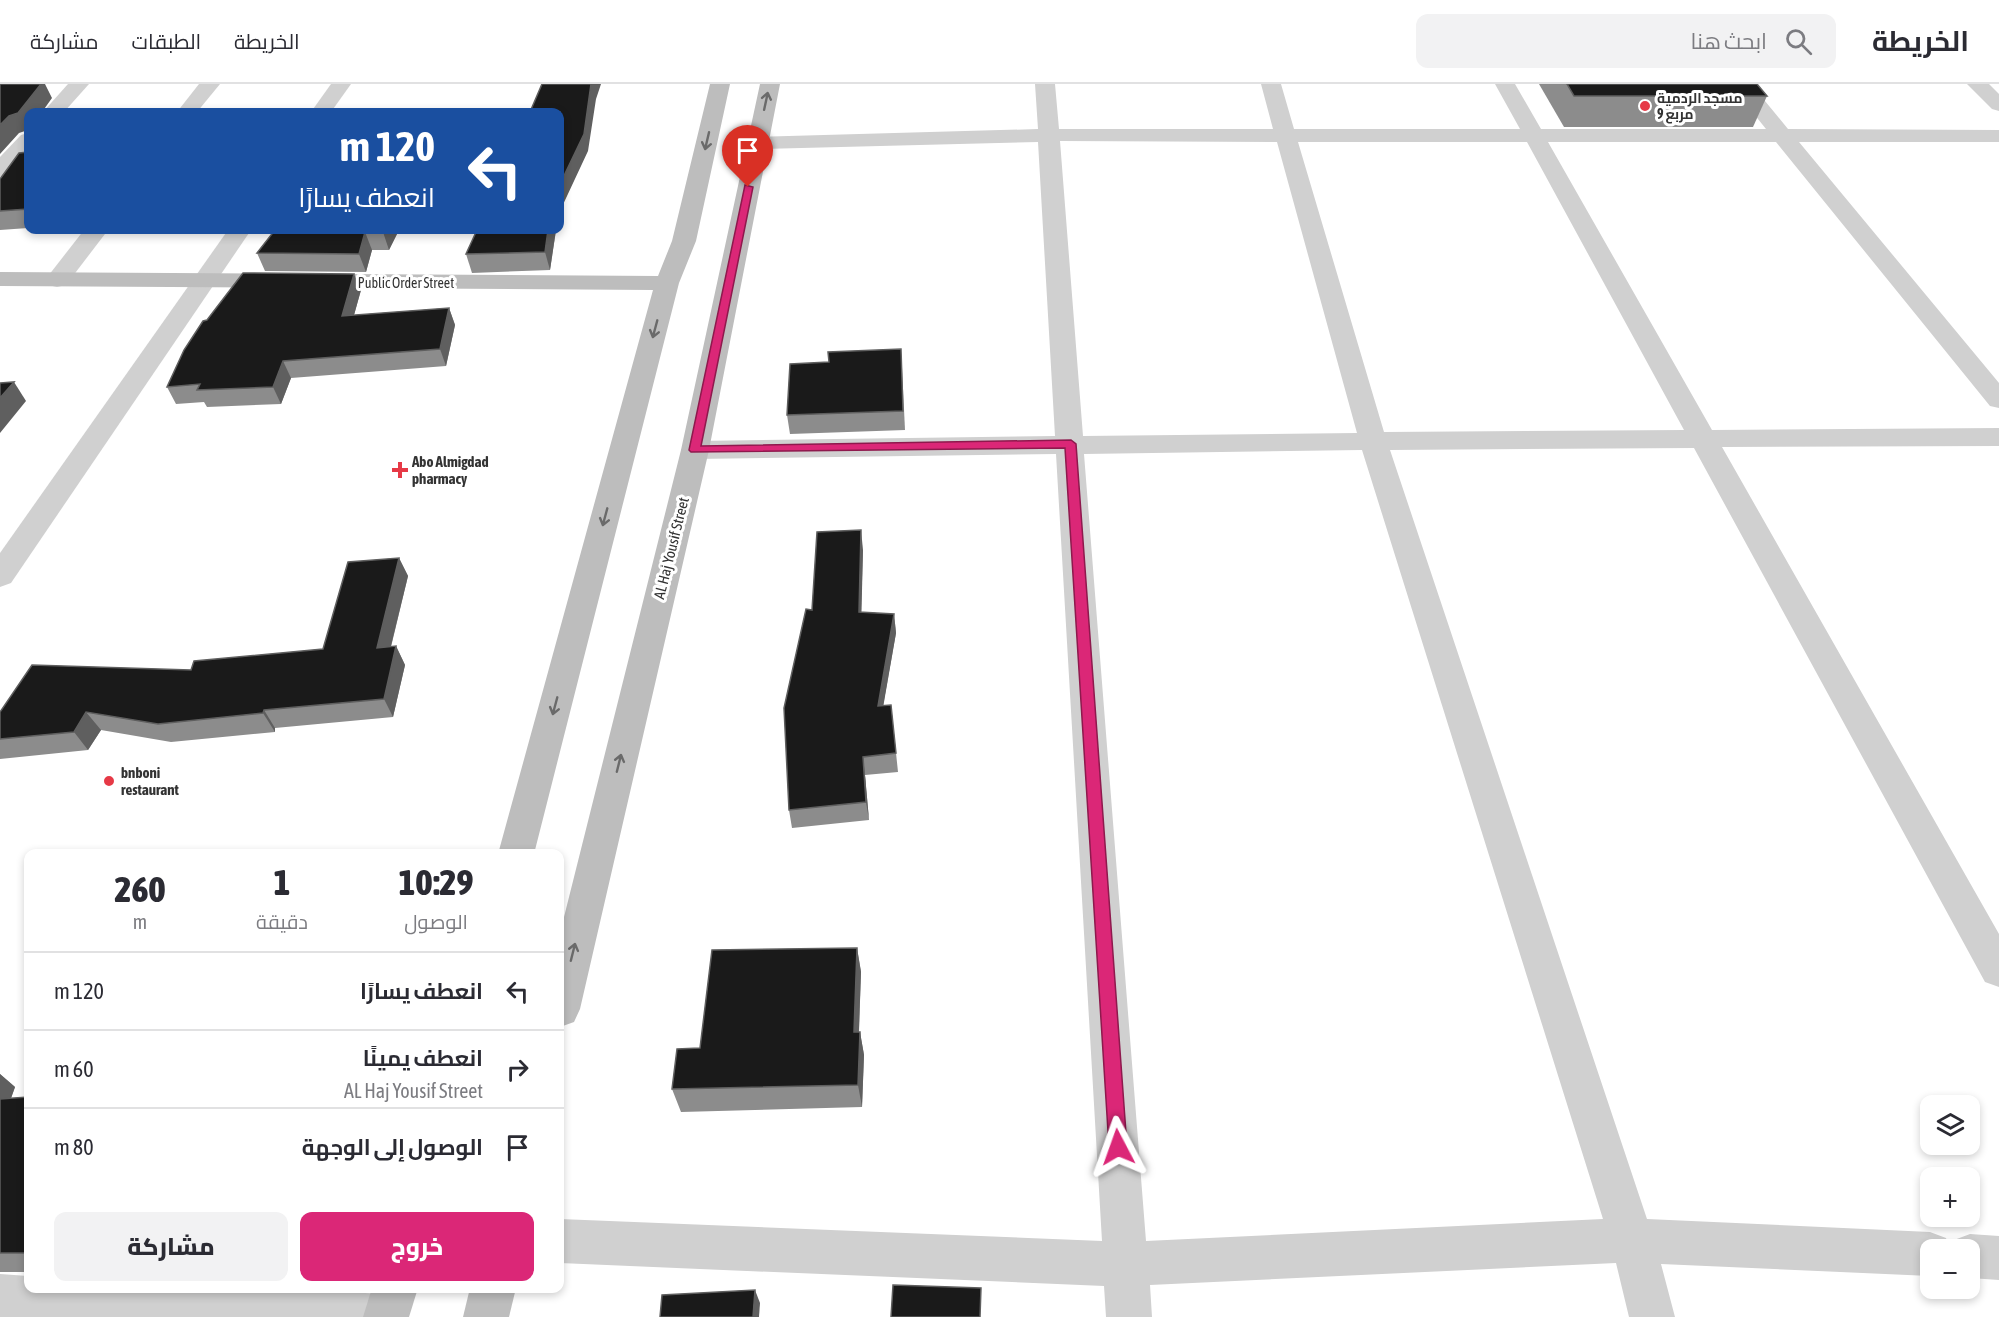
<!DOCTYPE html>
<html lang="ar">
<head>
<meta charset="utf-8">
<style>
  :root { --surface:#fff; --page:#f2f2f3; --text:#2b2b33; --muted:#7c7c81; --line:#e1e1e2; --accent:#db2777 }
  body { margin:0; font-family:"Asap Condensed",Cairo,sans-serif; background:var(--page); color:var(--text); direction:rtl; height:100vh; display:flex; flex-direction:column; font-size:22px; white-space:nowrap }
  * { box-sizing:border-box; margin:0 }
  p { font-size:20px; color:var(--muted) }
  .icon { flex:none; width:33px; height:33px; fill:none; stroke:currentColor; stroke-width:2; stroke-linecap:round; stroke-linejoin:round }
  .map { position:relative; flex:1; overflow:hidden; direction:ltr }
  .sheet { position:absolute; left:24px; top:765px; width:540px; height:444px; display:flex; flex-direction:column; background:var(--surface); border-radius:12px; box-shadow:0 3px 9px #0003; direction:rtl }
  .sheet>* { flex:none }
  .top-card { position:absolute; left:24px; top:24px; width:540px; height:126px; border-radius:12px; box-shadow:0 3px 9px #0003; direction:rtl; background:#1a4fa0; color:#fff; overflow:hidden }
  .controls { position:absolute; left:1920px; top:1011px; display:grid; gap:12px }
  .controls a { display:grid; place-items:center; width:60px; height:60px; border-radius:12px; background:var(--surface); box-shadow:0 3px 9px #0003; font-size:30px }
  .pin { position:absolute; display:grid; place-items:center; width:51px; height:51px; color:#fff; margin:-62px -26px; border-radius:50% 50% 50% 0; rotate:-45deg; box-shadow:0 0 6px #0007 }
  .pin .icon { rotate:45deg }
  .me { position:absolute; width:66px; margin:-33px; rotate:356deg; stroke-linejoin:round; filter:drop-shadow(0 0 4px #0008) }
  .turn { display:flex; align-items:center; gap:21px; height:126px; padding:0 30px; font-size:27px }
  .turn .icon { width:78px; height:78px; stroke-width:2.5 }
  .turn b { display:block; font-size:42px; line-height:51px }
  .eta { display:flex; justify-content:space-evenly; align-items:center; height:102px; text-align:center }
  .eta b { font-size:36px; font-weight:800; line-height:42px }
  .button { display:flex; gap:12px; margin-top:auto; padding:12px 30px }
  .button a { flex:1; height:69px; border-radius:12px; background:var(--accent); color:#fff; font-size:24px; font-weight:800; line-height:69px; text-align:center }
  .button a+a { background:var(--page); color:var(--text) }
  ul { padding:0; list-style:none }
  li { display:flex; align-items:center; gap:18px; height:78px; padding:0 30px; border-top:2px solid var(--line) }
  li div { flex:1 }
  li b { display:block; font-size:22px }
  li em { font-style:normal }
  header { display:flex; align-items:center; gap:36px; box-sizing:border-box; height:84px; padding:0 30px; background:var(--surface); border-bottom:2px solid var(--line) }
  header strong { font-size:28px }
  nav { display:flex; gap:33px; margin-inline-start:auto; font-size:21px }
  .search { width:420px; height:54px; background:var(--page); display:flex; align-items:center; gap:15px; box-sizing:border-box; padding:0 21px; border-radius:12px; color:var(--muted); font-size:22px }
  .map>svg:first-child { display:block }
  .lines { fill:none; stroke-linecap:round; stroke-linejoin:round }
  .street { fill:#d0d0d0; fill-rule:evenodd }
  .secondary { fill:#bdbdbd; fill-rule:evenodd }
  .wall { fill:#8c8c8c }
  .shaded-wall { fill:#5f5f5f }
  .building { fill:#1a1a1a; stroke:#5f5f5f; stroke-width:1.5 }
  .oneway { stroke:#6a6a6a }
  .route { fill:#db2777; stroke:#8e194d; stroke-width:1.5 }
  .poi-dot { fill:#e63946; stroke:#fff; stroke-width:2 }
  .labels { text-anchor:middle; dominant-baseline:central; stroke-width:6; stroke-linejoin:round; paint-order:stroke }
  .far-poi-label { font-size:14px; font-weight:bold; fill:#333; stroke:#fff; text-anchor:start }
  .far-street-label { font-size:14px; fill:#333; stroke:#fff }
  .poi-label { font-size:15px; font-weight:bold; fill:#333; stroke:#fff; text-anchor:start }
  .street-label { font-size:15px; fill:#333; stroke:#fff }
</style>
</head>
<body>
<header>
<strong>الخريطة</strong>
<div class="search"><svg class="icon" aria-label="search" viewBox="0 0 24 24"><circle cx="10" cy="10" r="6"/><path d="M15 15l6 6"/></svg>ابحث هنا</div>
<nav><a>الخريطة</a><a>الطبقات</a><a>مشاركة</a></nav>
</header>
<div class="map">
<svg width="1999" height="1233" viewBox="0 0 1999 1233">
  <rect width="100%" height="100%" fill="#fff"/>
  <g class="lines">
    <!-- street -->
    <g class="street">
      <path d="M68 0H89L64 28H43Z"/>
      <path d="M199 0H220L197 28H177Z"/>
      <path d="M331 0H351L331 28H311Z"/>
      <path d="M1035 0H1055L1059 45H1273L1261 0H1281L1294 45H1520L1495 0H1515L1541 45H1766L1730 0H1751L1788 45 1999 46V58H1799L1999 299V324L1990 322 1776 58H1548L1712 346 1999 344V362L1722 363 1999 850V903L1985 898 1694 364 1390 366 1647 1135 1930 1148 1946 1154 1950 1165 1954 1156 1970 1150 1999 1152V1196L1970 1194V1166H1930V1192L1661 1180 1675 1233H1629L1616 1179 1150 1201 1152 1233H1106L1104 1202 560 1179V1135L1102 1157 1056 370 695 375 685 372 681 366 685 360 695 357 1055 352 1038 58 757 65 749 64 746 59 749 54 757 53 1038 45ZM1060 57 1277 58 1357 349 1083 352ZM1298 58H1527L1684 346 1384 348ZM1362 366 1603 1135 1146 1157 1084 370Z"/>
      <path d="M1967 0H1989L1999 10V27L1992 25Z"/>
      <path d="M28 49V67L8 91 0 93V73L21 51Z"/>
      <path d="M84 146H108L66 201 57 203 48 201 45 196Z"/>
      <path d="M228 146H251L11 499 0 503V469Z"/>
      <path d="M0 1190 28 1192V1204H276L383 1210 399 1217 406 1233H0Z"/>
    </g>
    <!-- secondary -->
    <g class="secondary">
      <path d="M710 0H730L696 157 679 199 534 770H498L653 206 0 202V188L658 192 672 157Z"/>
      <path d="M760 0H780L709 366 580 925 574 938 560 943V849L681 366Z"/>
      <path d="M372 1204H418L409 1233H363Z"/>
      <path d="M470 1204H516L509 1233H463Z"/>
    </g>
  </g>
  <!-- wall -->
  <g class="wall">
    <path d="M1539 0H1757L1767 12 1753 43H1564Z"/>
    <path d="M28 68V144L0 146V95Z"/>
    <path d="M275 146H399L389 166H372L366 188 265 187 257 169Z"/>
    <path d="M556 146 550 186 472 189 466 170Z"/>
    <path d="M361 206 354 231 449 224 455 241 446 282 291 294 281 320 207 323 204 318 176 320 167 303 207 236Z"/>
    <path d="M902 284 905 346 790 350 787 331Z"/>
    <path d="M863 466 861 528 894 530 896 549 883 622 891 621 898 688 865 691 869 736 792 744 789 726 812 526Z"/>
    <path d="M399 474 408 492 391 563 396 562 405 581 393 633 275 644V648L171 658 101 646 88 666 0 675V628L191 586 323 565Z"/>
    <path d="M857 864 861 888 859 948H860L864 971 862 1023 681 1028 672 1005 700 964Z"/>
    <path d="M0 990 15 1003 11 1014 28 1013V1188H0Z"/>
  </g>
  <!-- shaded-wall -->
  <g class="shaded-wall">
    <path d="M41 0H45L52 14 42 28H28V46L19 49 0 70V41Z"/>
    <path d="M591 0H601L596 15 588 67 560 127V100Z"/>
    <path d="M384 146H399L389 166 383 148Z"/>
    <path d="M548 146H556L550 186 545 168Z"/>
    <path d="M365 148 372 166 366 188 359 170Z"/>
    <path d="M354 190 361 206 349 249 342 232Z"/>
    <path d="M449 224 455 241 446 282 440 265Z"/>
    <path d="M283 277 291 294 281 320 273 303Z"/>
    <path d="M14 298 26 317 0 349V314Z"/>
    <path d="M861 446 863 466 861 547 859 528Z"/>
    <path d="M399 474 408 492 386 582 377 564Z"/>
    <path d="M894 530 896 549 880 641 878 622Z"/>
    <path d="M396 562 405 581 393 633 384 615Z"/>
    <path d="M264 626 275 644V648L263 629Z"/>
    <path d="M86 628 101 646 88 666 74 648Z"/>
    <path d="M863 673 865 691 869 736 866 718Z"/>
    <path d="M857 864 861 888 858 971 854 948Z"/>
    <path d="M860 948 864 971 862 1023 858 1001Z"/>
    <path d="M0 990 15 1003 3 1037 0 1034Z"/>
    <path d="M755 1206 760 1219 759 1233H753Z"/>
  </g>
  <!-- building -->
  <g class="building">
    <path d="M0 0H41L18 29 9 32 0 41Z"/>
    <path d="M542 0H591L584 50 560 100V28H530Z"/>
    <path d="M1567 0H1757L1767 12H1574Z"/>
    <path d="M28 68V125L0 127V95L19 69Z"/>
    <path d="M275 146H384L383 148H365L359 170 257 169Z"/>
    <path d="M477 146H548L545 168 466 170Z"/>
    <path d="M243 189 354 190 342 232 449 224 440 265 283 277 273 303 197 306 200 300 167 303 184 266 203 237 207 236Z"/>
    <path d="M901 265 903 327 787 331 790 280 829 278 828 268Z"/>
    <path d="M14 298 0 314V299Z"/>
    <path d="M861 446 859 528 894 530 878 622 891 621 896 669 863 673 866 718 789 726 784 624 806 525 812 526 817 448Z"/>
    <path d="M399 474 377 564 396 562 384 615 264 626 263 629 158 640 86 628 74 648 0 655V628L32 581 191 586 194 577 323 565 348 478Z"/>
    <path d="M857 864 854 948H860L858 1001 672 1005 677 965 700 964 712 866Z"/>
    <path d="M28 1013V1169H0V1015Z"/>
    <path d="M893 1201 981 1204 980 1233H891Z"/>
    <path d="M755 1206 753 1233H660L662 1211Z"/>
  </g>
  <!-- one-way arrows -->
  <defs><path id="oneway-shaft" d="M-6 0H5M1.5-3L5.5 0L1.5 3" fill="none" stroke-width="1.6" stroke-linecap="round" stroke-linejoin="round" transform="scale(1.5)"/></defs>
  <g class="oneway">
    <use href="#oneway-shaft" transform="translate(766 17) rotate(-78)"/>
    <use href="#oneway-shaft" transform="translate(707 57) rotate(103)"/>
    <use href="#oneway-shaft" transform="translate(655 245) rotate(105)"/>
    <use href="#oneway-shaft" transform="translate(605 433) rotate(105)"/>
    <use href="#oneway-shaft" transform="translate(555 622) rotate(105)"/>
    <use href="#oneway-shaft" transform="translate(619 679) rotate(-76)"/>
    <use href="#oneway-shaft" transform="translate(573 868) rotate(-76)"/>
  </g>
  <!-- route -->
  <path class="route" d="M745 101 753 103 701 362 1071 356 1076 360 1127 1063 1124 1069 1118 1072 1112 1069 1109 1063 1065 364 691 368 689 366Z"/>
  <!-- markers -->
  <g class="poi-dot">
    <circle cx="1645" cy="22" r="6"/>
    <path d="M397 377h6v6h6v6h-6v6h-6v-6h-6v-6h6z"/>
    <circle cx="109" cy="697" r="6"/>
  </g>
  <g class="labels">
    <!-- far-poi labels -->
    <g class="far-poi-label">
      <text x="1657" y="14">مسجد الردمية<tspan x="1657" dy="16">مربع 9</tspan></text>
    </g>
    <!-- far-street labels -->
    <g class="far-street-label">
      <text x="406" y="199">Public Order Street</text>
    </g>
    <!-- poi labels -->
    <g class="poi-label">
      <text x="412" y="377">Abo Almigdad<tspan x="412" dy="17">pharmacy</tspan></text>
      <text x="121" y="688">bnboni<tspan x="121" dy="17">restaurant</tspan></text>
    </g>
    <!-- street labels -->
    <g class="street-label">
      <text transform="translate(671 464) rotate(-76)">AL Haj Yousif Street</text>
    </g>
  </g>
</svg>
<div class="controls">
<a><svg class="icon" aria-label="layers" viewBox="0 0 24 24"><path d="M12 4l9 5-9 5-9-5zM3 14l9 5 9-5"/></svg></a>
<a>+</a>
<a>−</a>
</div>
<div class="pin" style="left:748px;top:103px;background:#d93025"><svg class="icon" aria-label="arrive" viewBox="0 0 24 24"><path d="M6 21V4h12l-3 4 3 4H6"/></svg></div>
<svg class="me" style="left:1118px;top:1063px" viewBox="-20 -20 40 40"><path d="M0-17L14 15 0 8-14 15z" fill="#db2777" stroke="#fff" stroke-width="4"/></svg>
<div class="top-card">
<div class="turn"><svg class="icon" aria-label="left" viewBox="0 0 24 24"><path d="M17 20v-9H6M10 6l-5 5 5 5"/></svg><div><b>120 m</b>انعطف يسارًا</div></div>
</div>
<section class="sheet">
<div class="eta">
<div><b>10:29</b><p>الوصول</p></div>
<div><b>1</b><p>دقيقة</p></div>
<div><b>260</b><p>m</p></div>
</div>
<ul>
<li><svg class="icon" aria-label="left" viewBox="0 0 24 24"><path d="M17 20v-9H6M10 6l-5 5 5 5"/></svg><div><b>انعطف يسارًا</b></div><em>120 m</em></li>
<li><svg class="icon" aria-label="right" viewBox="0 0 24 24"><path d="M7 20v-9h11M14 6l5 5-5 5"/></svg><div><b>انعطف يمينًا</b><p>AL Haj Yousif Street</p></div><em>60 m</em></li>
<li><svg class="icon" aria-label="arrive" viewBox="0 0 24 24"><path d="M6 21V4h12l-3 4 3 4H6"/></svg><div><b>الوصول إلى الوجهة</b></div><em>80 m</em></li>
</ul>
<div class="button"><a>خروج</a><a>مشاركة</a></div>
</section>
</div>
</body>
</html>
